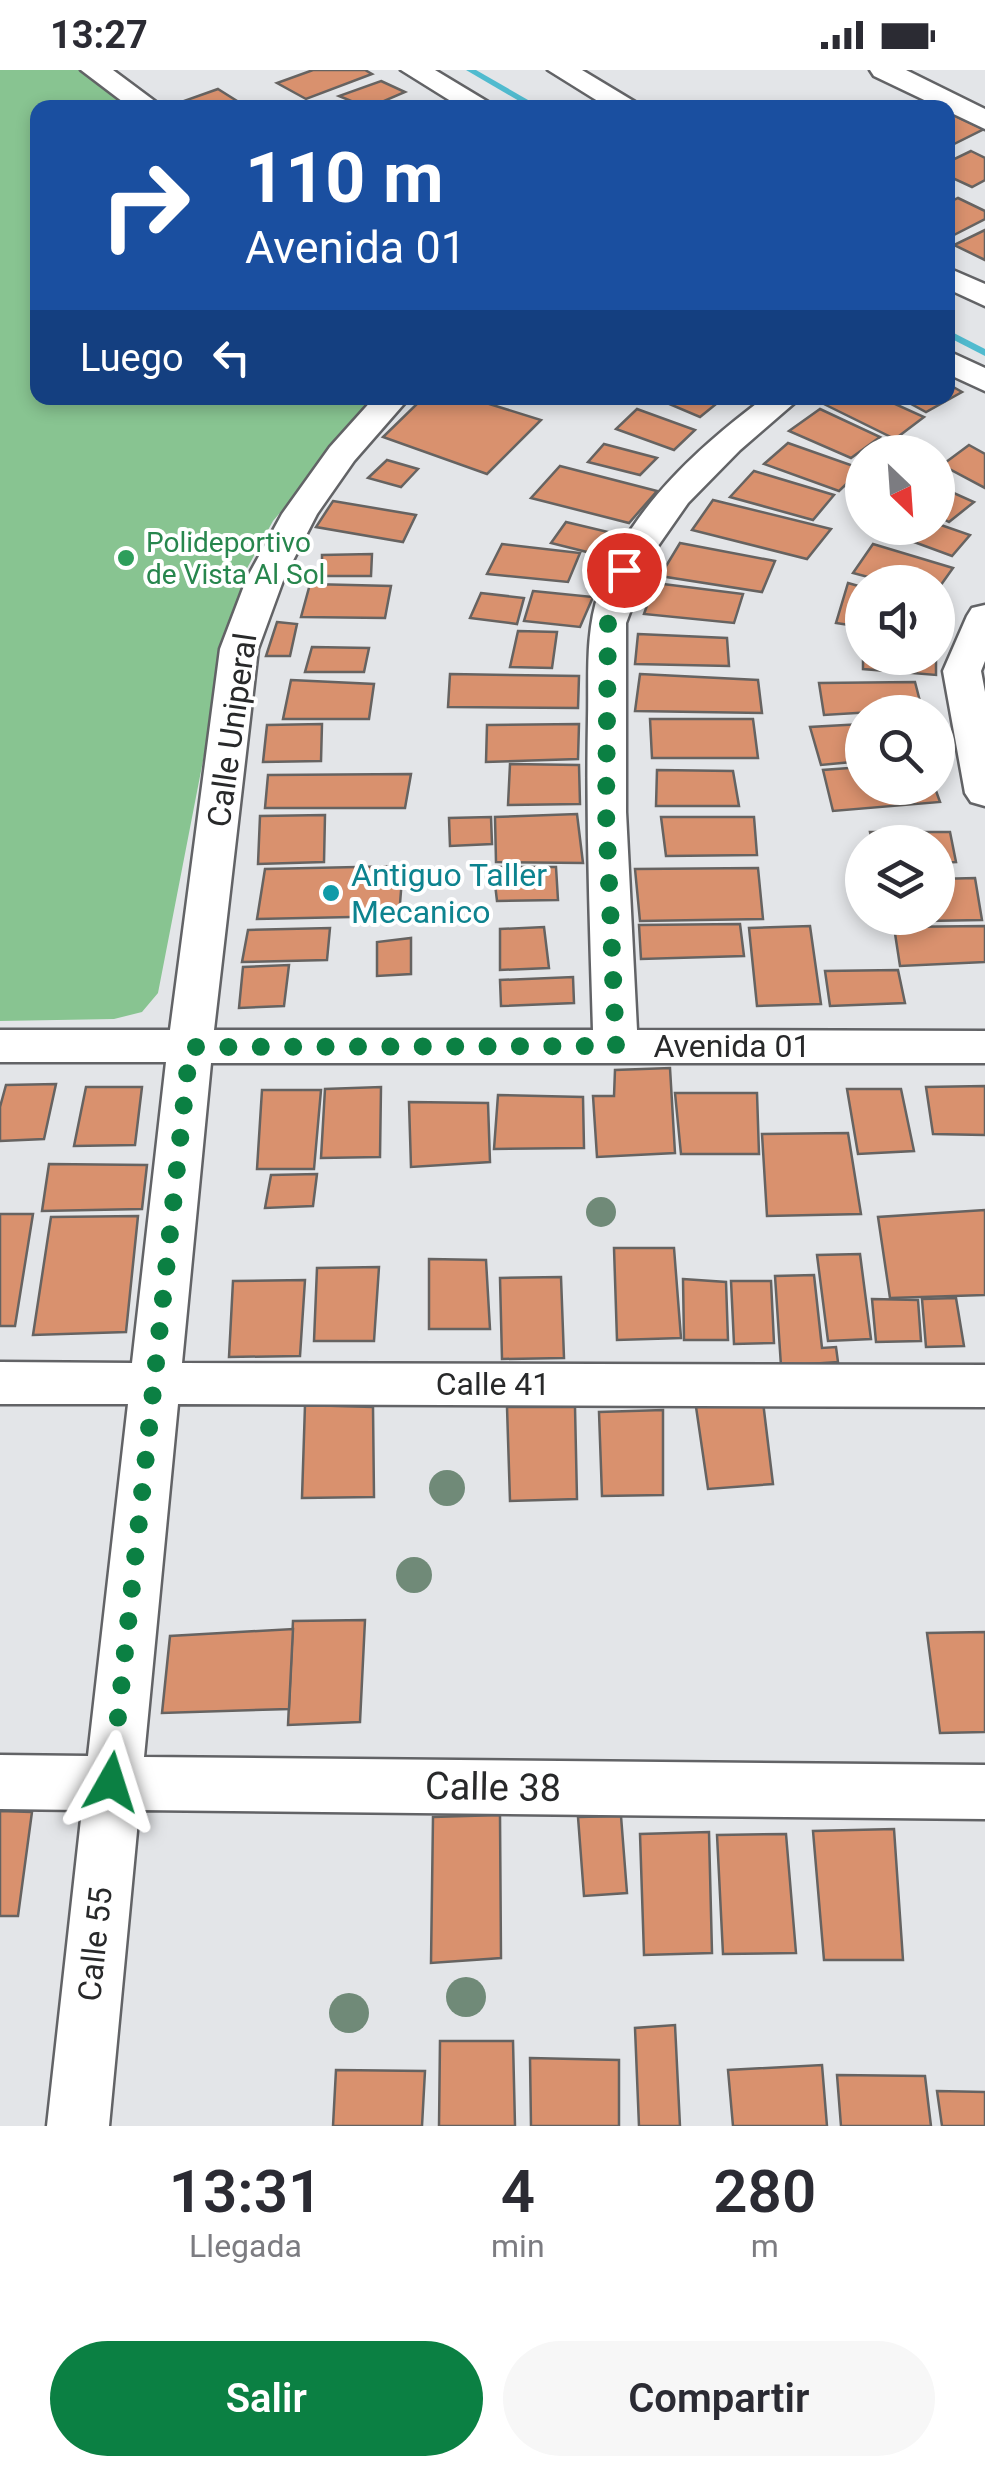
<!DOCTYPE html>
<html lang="es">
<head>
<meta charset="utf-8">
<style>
  :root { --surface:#fff; --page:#f7f7f7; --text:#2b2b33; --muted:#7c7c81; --accent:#0b8043 }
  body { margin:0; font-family:Roboto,sans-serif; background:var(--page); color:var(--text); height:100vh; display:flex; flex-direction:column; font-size:38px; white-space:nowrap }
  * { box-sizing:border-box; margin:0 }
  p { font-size:32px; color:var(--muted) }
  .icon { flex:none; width:55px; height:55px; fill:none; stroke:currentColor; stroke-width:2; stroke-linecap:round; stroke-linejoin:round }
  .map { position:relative; height:2056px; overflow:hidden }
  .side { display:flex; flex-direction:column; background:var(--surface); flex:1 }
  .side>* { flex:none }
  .top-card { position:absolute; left:30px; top:30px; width:925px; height:305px; border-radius:20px; box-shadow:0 5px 15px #0003; background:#1a4fa0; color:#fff; overflow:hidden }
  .needle { width:65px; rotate:155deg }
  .buttons { position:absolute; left:845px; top:365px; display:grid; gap:20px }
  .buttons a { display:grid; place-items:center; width:110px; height:110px; border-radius:50%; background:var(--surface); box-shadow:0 5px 15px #0003; font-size:50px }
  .pin { position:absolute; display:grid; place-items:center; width:85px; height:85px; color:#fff; margin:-42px; border:5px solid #fff; border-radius:50%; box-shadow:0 2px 10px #0007 }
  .me { position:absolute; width:110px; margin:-55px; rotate:6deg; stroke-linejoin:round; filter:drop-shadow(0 0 8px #0008) }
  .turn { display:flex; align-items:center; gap:35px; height:210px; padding:0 50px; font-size:45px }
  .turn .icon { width:130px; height:130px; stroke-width:2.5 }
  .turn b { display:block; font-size:70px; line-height:85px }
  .then { display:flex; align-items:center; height:95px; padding:0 50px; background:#0003; gap:20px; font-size:38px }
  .eta { display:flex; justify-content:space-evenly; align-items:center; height:170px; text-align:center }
  .eta b { font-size:60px; font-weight:600; line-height:70px }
  .cta { display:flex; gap:20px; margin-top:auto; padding:20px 50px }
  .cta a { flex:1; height:115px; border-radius:60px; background:var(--accent); color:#fff; font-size:40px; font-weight:600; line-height:115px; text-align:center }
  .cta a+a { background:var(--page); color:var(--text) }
  .status { display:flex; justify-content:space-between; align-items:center; height:70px; padding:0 50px; background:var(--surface); direction:ltr }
  .status svg { height:28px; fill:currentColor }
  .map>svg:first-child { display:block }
  .green { fill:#88c491 }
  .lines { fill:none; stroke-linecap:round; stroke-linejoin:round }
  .stream { fill:#51bbcf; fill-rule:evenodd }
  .building { fill:#d9916e; stroke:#666361; stroke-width:2.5 }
  .minor-casing { stroke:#626366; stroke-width:5 }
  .minor { fill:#fff; fill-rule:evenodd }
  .tree { fill:#708a78 }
  .route { stroke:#0b8043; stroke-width:18; stroke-dasharray:0 32.4 }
  .leisure-dot { fill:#2e9e5b; stroke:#fff; stroke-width:4 }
  .culture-dot { fill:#0f9aa8; stroke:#fff; stroke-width:4 }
  .labels { text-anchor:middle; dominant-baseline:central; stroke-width:8; stroke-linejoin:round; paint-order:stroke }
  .far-leisure-label { font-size:28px; fill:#27864d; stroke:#fff; text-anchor:start }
  .street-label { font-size:32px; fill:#28292a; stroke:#fff }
  .culture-label { font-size:32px; fill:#0d838f; stroke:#fff; text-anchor:start }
  .near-street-label { font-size:38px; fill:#28292a; stroke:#fff }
</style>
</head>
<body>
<div class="status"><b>13:27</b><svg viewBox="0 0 49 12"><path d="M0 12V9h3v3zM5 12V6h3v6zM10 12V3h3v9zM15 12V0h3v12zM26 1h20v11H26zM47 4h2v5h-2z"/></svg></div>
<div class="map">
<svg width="985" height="2056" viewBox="0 0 985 2056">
  <rect width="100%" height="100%" fill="#e3e5e8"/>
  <!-- green -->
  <path class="green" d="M0 0H82L137 37 38 38V328H377L273 451 245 502 220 603 158 923 142 942 114 949 0 951Z"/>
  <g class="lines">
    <!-- stream -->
    <g class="stream">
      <path d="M466 0H476L542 38H531Z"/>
      <path d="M948 260 985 279V286L948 267Z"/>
    </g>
  </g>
  <!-- building -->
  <g class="building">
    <path d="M313 0H365L372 4 306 29 277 13Z"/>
    <path d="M381 11 405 22 368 38 339 26Z"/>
    <path d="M218 19 237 31 218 38H190L181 32Z"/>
    <path d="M951 44 984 59 948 77V45Z"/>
    <path d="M971 81 985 88V110L972 117 948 106V92Z"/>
    <path d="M958 128 985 141V149L948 168V133Z"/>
    <path d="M985 160V190L954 175Z"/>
    <path d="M948 314 962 322 926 342 900 328H948Z"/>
    <path d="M423 328H470L541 350 487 404 383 367Z"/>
    <path d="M675 328H715L721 330 700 347 667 333Z"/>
    <path d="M839 328H882L924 347 895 369 826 335Z"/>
    <path d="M637 339 695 360 674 380 616 359Z"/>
    <path d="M820 339 880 367 851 388 789 361Z"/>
    <path d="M788 373 862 399 839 421 764 394Z"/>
    <path d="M604 374 657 388 640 405 588 392Z"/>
    <path d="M969 375 985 384V418L942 395Z"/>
    <path d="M387 390 418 399 401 417 368 408Z"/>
    <path d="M560 396 657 421 629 453 531 428Z"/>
    <path d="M754 401 834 425 813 450 730 427Z"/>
    <path d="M938 416 974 432 949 452 938 446Z"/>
    <path d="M713 430 831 459 807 489 692 460Z"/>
    <path d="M333 431 416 445 403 472 316 457Z"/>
    <path d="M566 452 608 462 591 483 551 473Z"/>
    <path d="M938 454 970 465 952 486 876 458H938Z"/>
    <path d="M680 473 775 491 762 522 660 506Z"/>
    <path d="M502 474 580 483 568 512 487 504Z"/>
    <path d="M873 474 953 498 938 519V512H887L853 503Z"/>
    <path d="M372 484 371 506H322V485Z"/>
    <path d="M655 513 743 524 734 553 644 544Z"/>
    <path d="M848 513 862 517V557L836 553Z"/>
    <path d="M310 514 391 516 385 548 301 547Z"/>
    <path d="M533 521 593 527 580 557 524 551Z"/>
    <path d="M481 523 524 528 517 554 470 548Z"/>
    <path d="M938 533 950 535 938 569Z"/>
    <path d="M277 552 297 554 290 586H266Z"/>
    <path d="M518 561 557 562 552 598 510 597Z"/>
    <path d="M638 564 727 568 729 596 635 594Z"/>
    <path d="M312 577 369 578 364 602H305Z"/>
    <path d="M863 588H936V605L863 599Z"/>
    <path d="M450 604 579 606 578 638 448 637Z"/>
    <path d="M640 604 758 610 762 643 635 641Z"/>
    <path d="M291 610 374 614 369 649H283Z"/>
    <path d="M915 612 922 639 824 645 819 613Z"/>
    <path d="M650 649H753L758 688H652Z"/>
    <path d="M322 654 321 691 263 692 267 655Z"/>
    <path d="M579 654 578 689 486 692 487 655Z"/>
    <path d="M862 654V691L821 695 810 657Z"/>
    <path d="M510 694 579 695 580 734 508 735Z"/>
    <path d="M862 697V718H935L940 732 833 741 823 700Z"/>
    <path d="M657 700 733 701 739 736H656Z"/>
    <path d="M411 704 405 738H265L268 705Z"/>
    <path d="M577 744 583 793 496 792 495 747Z"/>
    <path d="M325 745 324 792 258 794 260 746Z"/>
    <path d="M491 747 492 774 450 776 449 748Z"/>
    <path d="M661 747H754L757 785 666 786Z"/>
    <path d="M870 762H950L956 792 938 793V772H872Z"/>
    <path d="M403 796 399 846 257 849 265 799Z"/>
    <path d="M493 797H556L558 830 497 831Z"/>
    <path d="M758 798 763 849 640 851 635 799Z"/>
    <path d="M975 808 982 850 867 852 866 848H938V809Z"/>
    <path d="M740 854 744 886 641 889 639 855Z"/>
    <path d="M810 856 821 934 757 936 749 858Z"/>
    <path d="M985 856V892L900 896 894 857Z"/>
    <path d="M544 857 549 898 500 900V859Z"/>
    <path d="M330 858 327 890 242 892 248 860Z"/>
    <path d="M411 868V904L377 906V872Z"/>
    <path d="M289 895 284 936 239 938 243 897Z"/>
    <path d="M898 900 905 933 830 936 825 901Z"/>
    <path d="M573 907 574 933 501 936 500 910Z"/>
    <path d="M670 998 675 1083 597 1087 593 1026H614L615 1000Z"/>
    <path d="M56 1014 44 1069 0 1071V1037L6 1015Z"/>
    <path d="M985 1016V1065L933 1064 926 1017Z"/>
    <path d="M86 1017H142L135 1075 74 1076Z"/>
    <path d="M381 1017 380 1087 321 1088 325 1019Z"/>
    <path d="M847 1019H901L914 1081 858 1084Z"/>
    <path d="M262 1020H321L314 1099H257Z"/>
    <path d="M675 1023H757L759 1084H681Z"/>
    <path d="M498 1025 583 1027 584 1078 494 1079Z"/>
    <path d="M409 1032 488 1033 490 1092 411 1097Z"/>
    <path d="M848 1063 861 1144 767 1146 762 1064Z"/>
    <path d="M49 1094 147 1095 142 1139 42 1141Z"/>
    <path d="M317 1104 313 1136 265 1138 271 1105Z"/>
    <path d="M985 1140V1225L890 1228 878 1147Z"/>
    <path d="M0 1144H33L15 1256H0Z"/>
    <path d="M138 1146 126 1262 33 1265 51 1147Z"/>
    <path d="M614 1178H674L681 1268 617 1270Z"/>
    <path d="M860 1184 871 1269 828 1271 817 1185Z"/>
    <path d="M429 1189 486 1190 490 1259H429Z"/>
    <path d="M379 1197 374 1271H314L317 1198Z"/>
    <path d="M814 1205 822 1278 836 1277 838 1292 781 1296 775 1206Z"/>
    <path d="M561 1207 564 1288 502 1289 500 1208Z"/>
    <path d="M683 1209 726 1212 728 1270H684Z"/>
    <path d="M305 1210 300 1286 229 1287 233 1211Z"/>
    <path d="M731 1211H771L774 1273 734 1274Z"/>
    <path d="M956 1228 964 1276 926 1277 922 1229Z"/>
    <path d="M872 1229 918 1230 921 1271 876 1272Z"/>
    <path d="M763 1332 773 1414 708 1419 696 1337Z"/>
    <path d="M305 1335 373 1337 374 1427 302 1428Z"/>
    <path d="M507 1337H575L577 1429 510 1431Z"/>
    <path d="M663 1340V1425L602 1426 599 1342Z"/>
    <path d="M365 1550 360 1652 288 1655 293 1551Z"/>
    <path d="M293 1559 289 1639 162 1643 170 1566Z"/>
    <path d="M985 1562V1662L940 1663 927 1563Z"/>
    <path d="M0 1741 32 1742 18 1846H0Z"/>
    <path d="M500 1745 501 1888 431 1893 433 1747Z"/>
    <path d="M621 1746 627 1823 584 1826 578 1747Z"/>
    <path d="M894 1759 903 1890H824L813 1761Z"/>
    <path d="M709 1762 712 1883 644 1885 640 1764Z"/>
    <path d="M786 1764 796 1883 723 1884 717 1765Z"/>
    <path d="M675 1955 680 2056H639L635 1958Z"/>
    <path d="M440 1971H513L515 2056H439Z"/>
    <path d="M530 1988 619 1990V2056H531Z"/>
    <path d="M822 1995 827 2056H733L728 2000Z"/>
    <path d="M336 2000 425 2001 422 2056H333Z"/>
    <path d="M837 2005 925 2006 931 2056H841Z"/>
    <path d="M937 2021 985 2022V2056H942Z"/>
  </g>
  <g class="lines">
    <defs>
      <g id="minor">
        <path d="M81 0H113L164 38H131Z"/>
        <path d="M401 0H435L498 38H462Z"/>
        <path d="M548 0H582L645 38H609Z"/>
        <path d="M870 0H906L985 39V59L874 6Z"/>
        <path d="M948 198 985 214V236L948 219Z"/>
        <path d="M948 281 985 298V321L948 304Z"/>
        <path d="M374 328H409L354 391 317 444 284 508 258 579 214 960H593C590 857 586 753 588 649 589 607 585 563 599 522 628 441 697 378 764 328H800L740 380 688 433 651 486 626 553V742L637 960 985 961V993H211L182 1293 985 1295V1337L178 1334 144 1687 985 1695V1749L139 1740 109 2056H47L82 1740 0 1739V1685L88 1686 128 1334H0V1292L132 1293 166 992H0V960H170L220 579 247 508 282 444 330 377Z"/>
        <path d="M985 535V591L981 601 985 622V736L971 732 965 723 943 601 967 546 972 538Z"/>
      </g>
    </defs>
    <!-- minor casing -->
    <use href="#minor" class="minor-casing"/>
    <!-- minor -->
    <use href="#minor" class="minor"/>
  </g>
  <!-- trees -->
  <g class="tree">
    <circle cx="601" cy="1142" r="15"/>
    <circle cx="447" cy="1418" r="18"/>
    <circle cx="414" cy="1505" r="18"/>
    <circle cx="466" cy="1927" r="20"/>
    <circle cx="349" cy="1943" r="20"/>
  </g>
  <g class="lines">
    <!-- route -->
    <path class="route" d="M111 1712 190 977 616 976 606 742 608 553 624 500"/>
  </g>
  <!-- markers -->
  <circle class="leisure-dot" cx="126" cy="488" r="10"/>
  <circle class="culture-dot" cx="331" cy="823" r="10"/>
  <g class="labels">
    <!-- far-leisure labels -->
    <g class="far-leisure-label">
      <text x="146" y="472">Polideportivo<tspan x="146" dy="32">de Vista Al Sol</tspan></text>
    </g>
    <!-- street labels -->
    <g class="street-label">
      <text transform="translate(232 660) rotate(-82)">Calle Uniperal</text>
      <text x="732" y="976">Avenida 01</text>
      <text x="493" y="1314">Calle 41</text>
      <text transform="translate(95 1874) rotate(-84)">Calle 55</text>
    </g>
    <!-- culture labels -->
    <g class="culture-label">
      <text x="351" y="805">Antiguo Taller<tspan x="351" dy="37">Mecanico</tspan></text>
    </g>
    <!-- near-street labels -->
    <g class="near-street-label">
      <text transform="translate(493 1717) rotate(1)">Calle 38</text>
    </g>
  </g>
</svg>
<div class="buttons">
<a><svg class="needle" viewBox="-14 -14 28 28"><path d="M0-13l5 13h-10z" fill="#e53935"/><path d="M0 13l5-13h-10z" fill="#7c7c81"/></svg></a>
<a><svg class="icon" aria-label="sound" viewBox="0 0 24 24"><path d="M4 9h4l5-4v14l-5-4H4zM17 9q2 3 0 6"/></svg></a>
<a><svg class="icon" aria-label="search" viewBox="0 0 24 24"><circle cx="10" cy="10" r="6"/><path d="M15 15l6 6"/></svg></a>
<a><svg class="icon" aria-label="layers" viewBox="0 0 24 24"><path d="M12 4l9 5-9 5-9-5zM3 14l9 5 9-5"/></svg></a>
</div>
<div class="pin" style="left:624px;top:500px;background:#d93025"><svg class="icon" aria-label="arrive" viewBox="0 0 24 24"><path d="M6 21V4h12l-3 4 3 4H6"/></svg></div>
<svg class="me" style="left:111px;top:1712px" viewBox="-20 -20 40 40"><path d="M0-17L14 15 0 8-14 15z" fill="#0b8043" stroke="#fff" stroke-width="4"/></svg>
<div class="top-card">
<div class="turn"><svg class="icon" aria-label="right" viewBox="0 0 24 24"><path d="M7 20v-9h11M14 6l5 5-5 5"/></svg><div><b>110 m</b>Avenida 01</div></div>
<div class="then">Luego<svg class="icon" aria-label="left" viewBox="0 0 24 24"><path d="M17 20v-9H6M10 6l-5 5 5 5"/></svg></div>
</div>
</div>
<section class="side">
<div class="eta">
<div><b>13:31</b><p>Llegada</p></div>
<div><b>4</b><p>min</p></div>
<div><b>280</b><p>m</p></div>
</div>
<div class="cta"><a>Salir</a><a>Compartir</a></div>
</section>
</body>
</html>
